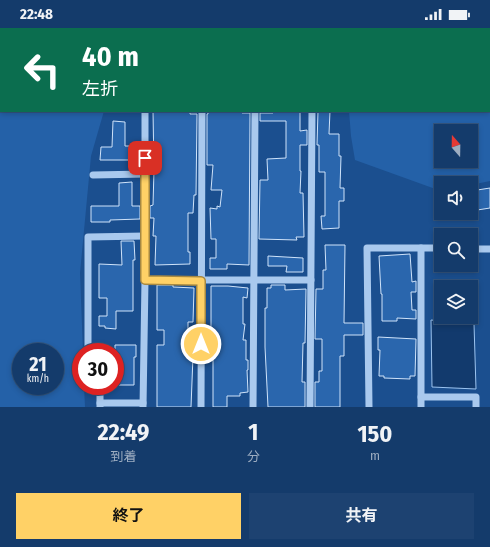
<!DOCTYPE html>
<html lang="ja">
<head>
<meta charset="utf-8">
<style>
  :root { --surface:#143b6b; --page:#1d4271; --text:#f1f3f6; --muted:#9dadc1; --line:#33557e; --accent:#ffd166 }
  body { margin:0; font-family:"Fira Sans Condensed","Noto Sans JP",sans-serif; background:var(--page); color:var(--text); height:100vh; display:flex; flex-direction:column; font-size:15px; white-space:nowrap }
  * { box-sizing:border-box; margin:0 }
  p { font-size:13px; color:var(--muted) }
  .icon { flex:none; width:22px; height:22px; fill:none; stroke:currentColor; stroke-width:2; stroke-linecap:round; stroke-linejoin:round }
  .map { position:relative; height:379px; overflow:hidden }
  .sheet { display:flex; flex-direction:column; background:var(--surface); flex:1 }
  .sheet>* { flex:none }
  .banner { position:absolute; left:0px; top:0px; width:490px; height:84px; box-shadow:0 2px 6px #0003,0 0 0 1px var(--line); background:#0b6e4f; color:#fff; overflow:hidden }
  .needle { width:26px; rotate:340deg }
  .fabs { position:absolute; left:434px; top:96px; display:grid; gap:8px }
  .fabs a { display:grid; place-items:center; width:44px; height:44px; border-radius:0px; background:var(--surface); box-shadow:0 2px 6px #0003,0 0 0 1px var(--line); font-size:20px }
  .speed { position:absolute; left:12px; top:315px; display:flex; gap:8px; font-size:20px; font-weight:700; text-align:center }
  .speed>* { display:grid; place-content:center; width:52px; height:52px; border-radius:50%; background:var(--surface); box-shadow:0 2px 6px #0003,0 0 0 1px var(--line); line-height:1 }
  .speed small { font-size:10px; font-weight:400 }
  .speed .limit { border:6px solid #d22; background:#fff; color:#111 }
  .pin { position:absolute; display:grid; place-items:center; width:34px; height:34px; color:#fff; margin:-17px; border-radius:8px; box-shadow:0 2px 6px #0006 }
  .me { position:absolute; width:44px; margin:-22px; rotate:0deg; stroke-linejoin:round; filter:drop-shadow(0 0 3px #0008) }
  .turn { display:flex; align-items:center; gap:14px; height:84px; padding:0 16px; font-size:18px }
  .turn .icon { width:52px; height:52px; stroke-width:2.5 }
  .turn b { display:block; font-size:28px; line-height:34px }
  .eta { display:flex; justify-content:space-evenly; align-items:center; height:68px; text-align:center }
  .eta b { font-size:24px; font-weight:700; line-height:28px }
  .button { display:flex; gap:8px; margin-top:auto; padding:8px 16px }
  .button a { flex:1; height:46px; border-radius:0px; background:var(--accent); color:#111; font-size:16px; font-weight:700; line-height:46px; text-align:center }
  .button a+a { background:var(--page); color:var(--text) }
  .status { display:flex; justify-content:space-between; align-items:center; height:28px; padding:0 20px; background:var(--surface); direction:ltr }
  .status svg { height:11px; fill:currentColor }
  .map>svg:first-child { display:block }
  .green { fill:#2461a8; fill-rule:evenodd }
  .water { fill:#123a6d; stroke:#9cc4f0 }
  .building { fill:#2a66ad; stroke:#cfe3fa }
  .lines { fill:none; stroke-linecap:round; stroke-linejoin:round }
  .minor { stroke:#a9c9ee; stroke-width:7 }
  .route-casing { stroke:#a68842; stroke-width:10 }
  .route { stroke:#ffd166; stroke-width:7 }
</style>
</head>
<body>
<div class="status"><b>22:48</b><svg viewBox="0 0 49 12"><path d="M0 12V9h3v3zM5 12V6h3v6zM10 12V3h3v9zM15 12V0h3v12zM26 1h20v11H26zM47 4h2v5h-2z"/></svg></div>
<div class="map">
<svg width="490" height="379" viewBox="0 0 490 379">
  <rect width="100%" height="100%" fill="#1b4f8f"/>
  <!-- green -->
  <g class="green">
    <path d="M0 0H125L1 1V83H104L91 128 80 245 83 324H81V358H84L85 379H0ZM21 324H55V358H21Z"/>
    <path d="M159 0H490V153L471 157V155H441V163L355 132 351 108 349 83H489V1ZM441 103H471V133H441Z"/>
  </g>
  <!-- water -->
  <path class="water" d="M431 292 474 296 476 361 432 359Z"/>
  <!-- building -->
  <g class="building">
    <path d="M153 83H190V86H197L196 167H194L193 185H188V224H190V236L155 237 156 208H153L154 190H150V178L153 177 154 142Z"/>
    <path d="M215 83H242V85H250L249 237 227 236V241H210V230H216V211H211L210 180 217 181V178L220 179 222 162H211L213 137H207V86H208V84Z"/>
    <path d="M273 83H300V103L307 102V117H300V143H301L300 165H303L304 209H296L297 212 259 211 260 152H268L267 131 286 130V93H260V85H273Z"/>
    <path d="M318 83H330L329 106H339V128H341L340 160H344V173H339V200L322 201 321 188H325V144H319V117H317Z"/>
    <path d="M113 93 125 94V118H131V132H100L101 119H112Z"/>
    <path d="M132 154V178H140V191L110 192V194H91V178H119V155Z"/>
    <path d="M490 160V180L471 183V163Z"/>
    <path d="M121 213H134L135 232H133V283H116V301L105 300V298H99V288H107V270H99V236L122 237Z"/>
    <path d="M325 217H345L344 295H363V307H344V328H340V379H315V354H319V343H322V311H315L316 261H323V242H326Z"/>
    <path d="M410 226 412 254 416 253V264H411L412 282H416V291L397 290V293H382V266H381L379 228Z"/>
    <path d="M268 228 303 230V244H286L287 238H268Z"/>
    <path d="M157 257H173V259L194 260 193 294H188V310L191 311 190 328H193L191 379H157V317H164V302H157Z"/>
    <path d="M271 257H285V262L306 261 305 315H303L302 354H305V379H268L265 319V280H267V260H271Z"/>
    <path d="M211 258H228L248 260 247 270 243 269V296H245L243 312H246V332H248V342H247L248 364 240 365V368H227V379H213V316H210L211 296Z"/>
    <path d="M378 309 416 311 415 348H410V351L384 350V348H379L380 322H378Z"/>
    <path d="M115 317H136V329H134V357H115Z"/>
  </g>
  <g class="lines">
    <!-- minor -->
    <g class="minor">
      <path d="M93 147 145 146"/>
      <path d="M421 220V379"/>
      <path d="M471 221H490"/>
      <path d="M145 252H311"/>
      <path d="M88 324V209L145 208"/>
      <path d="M421 369H476V379"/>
      <path d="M100 375H143"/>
      <path d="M100 379V358"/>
      <path d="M143 379 145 252V83"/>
      <path d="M201 379 202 83"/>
      <path d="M253 379 255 83"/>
      <path d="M310 379 312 83"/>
      <path d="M369 379 367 220H441"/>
    </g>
  </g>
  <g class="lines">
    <defs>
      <path id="route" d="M145 130V252L201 253V316"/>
    </defs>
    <!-- route casing -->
    <use href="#route" class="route-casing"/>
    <!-- route -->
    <use href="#route" class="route"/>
  </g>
</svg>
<div class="fabs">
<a><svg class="needle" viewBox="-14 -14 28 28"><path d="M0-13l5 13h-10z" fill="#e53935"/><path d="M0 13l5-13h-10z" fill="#9dadc1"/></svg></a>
<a><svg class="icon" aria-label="sound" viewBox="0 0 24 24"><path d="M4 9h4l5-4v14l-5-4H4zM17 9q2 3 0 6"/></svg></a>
<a><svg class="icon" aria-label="search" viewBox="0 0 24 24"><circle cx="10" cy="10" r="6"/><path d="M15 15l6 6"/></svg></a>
<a><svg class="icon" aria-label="layers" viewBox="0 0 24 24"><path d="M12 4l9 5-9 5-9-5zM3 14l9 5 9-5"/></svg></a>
</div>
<div class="speed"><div>21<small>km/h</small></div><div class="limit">30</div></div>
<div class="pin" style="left:145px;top:130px;background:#d93025"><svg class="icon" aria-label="arrive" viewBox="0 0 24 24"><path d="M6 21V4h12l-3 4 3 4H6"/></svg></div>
<svg class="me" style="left:201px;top:316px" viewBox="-20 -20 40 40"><circle r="17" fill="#ffd166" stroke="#fff" stroke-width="3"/><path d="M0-11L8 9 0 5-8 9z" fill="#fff"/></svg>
<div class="banner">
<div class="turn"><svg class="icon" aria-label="left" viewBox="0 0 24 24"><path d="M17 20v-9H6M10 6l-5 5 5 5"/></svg><div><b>40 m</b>左折</div></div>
</div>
</div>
<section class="sheet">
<div class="eta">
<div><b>22:49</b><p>到着</p></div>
<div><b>1</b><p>分</p></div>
<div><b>150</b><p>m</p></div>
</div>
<div class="button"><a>終了</a><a>共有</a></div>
</section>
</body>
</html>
